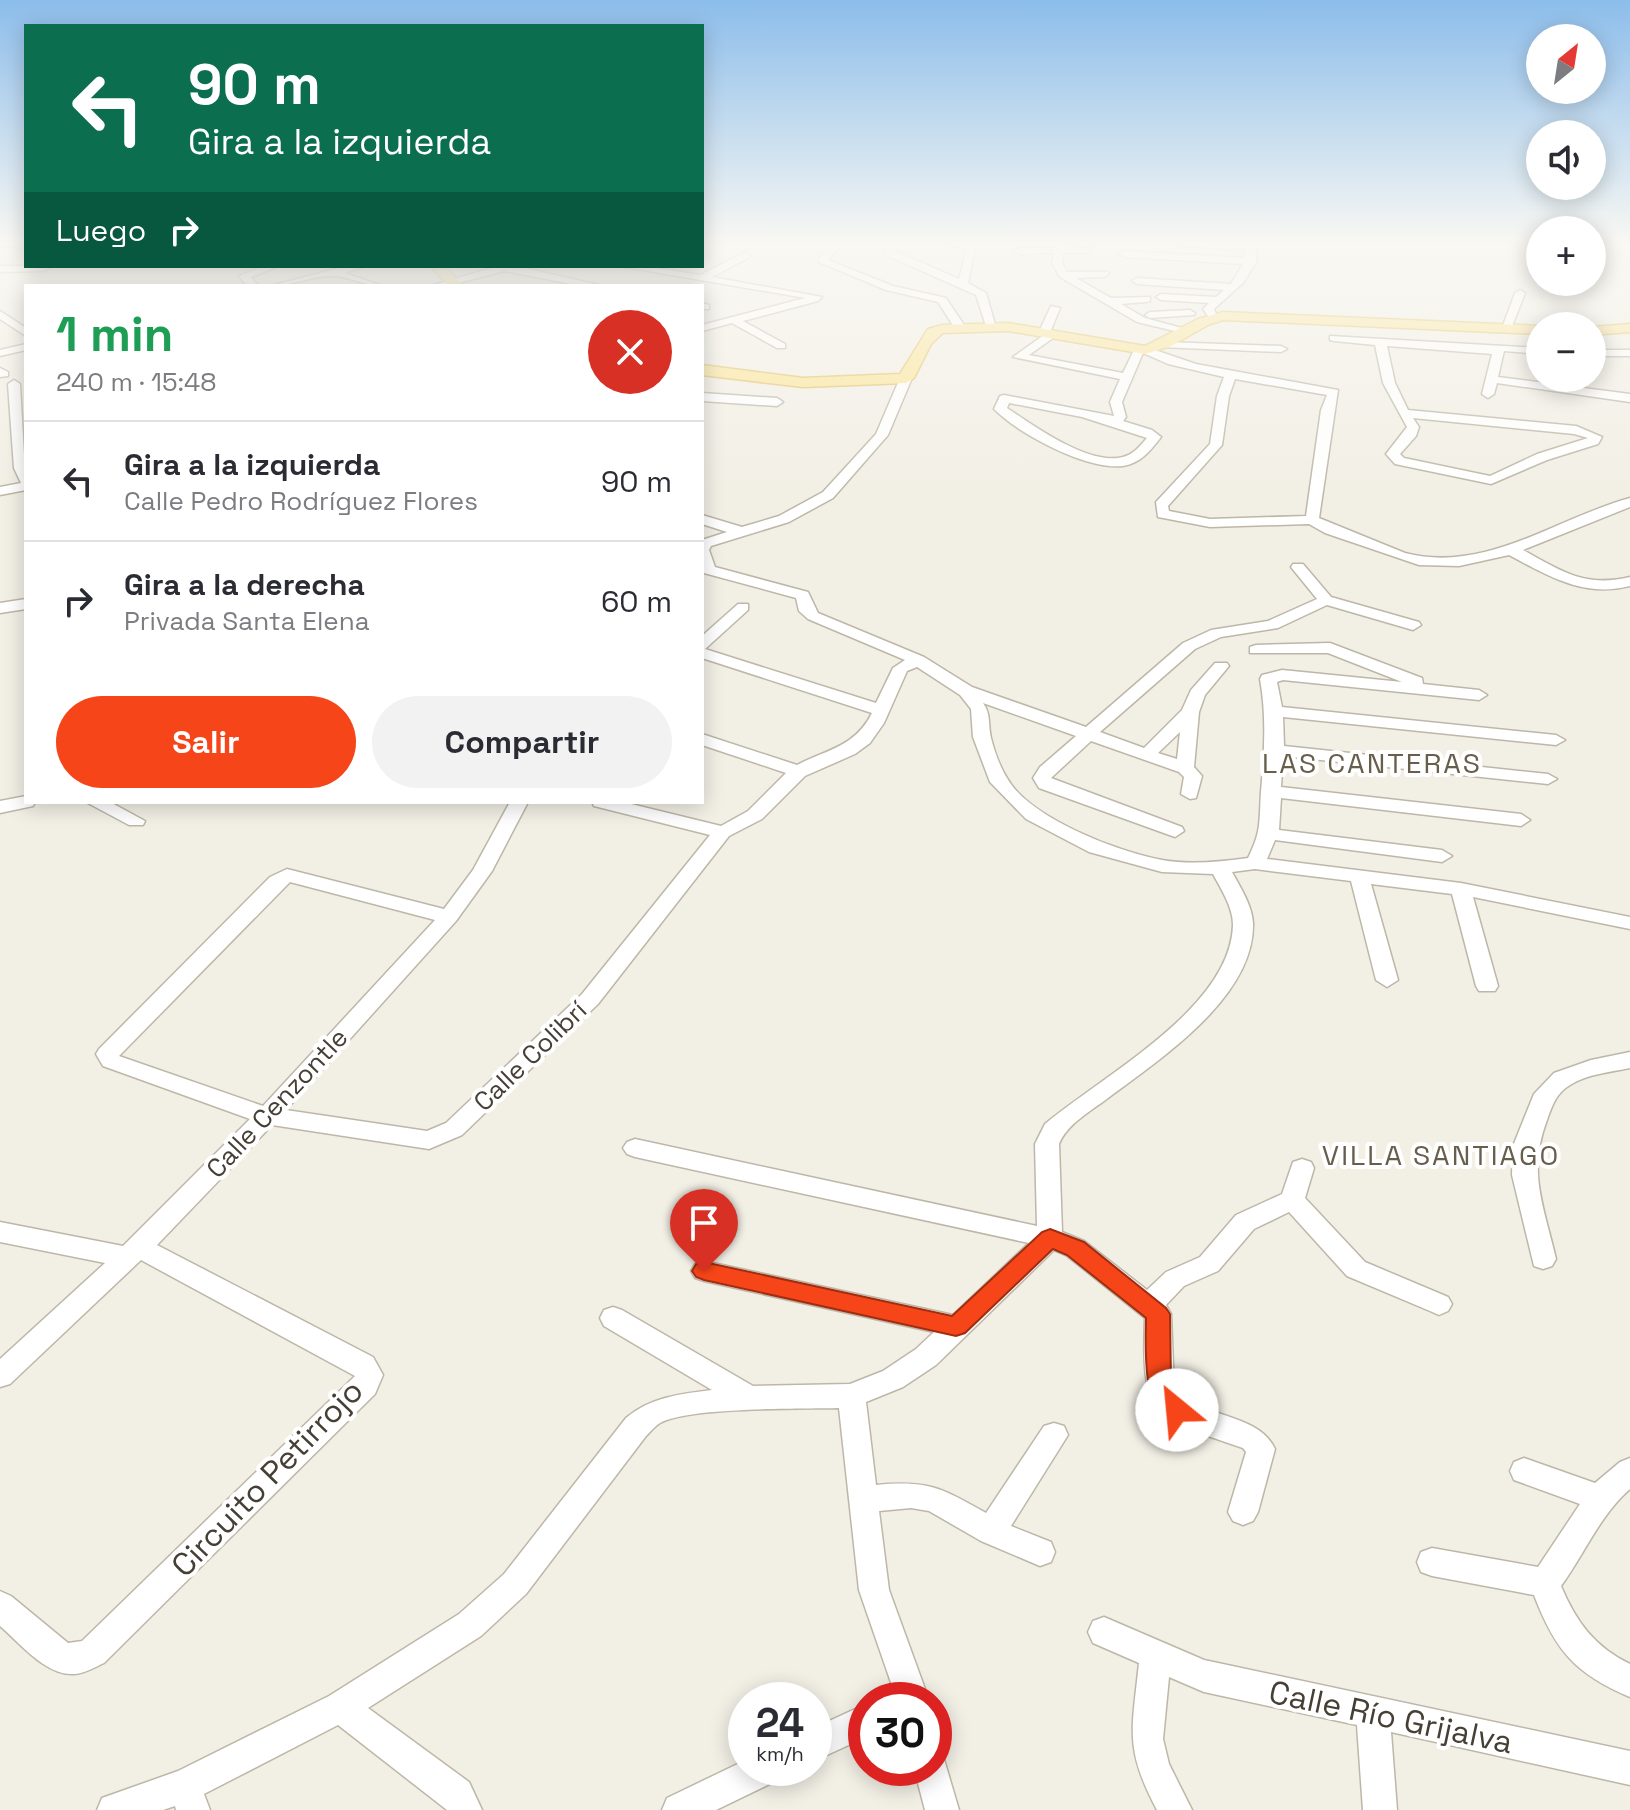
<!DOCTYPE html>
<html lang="es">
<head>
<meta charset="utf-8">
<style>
  :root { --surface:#fff; --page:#f2f2f3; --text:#2b2b33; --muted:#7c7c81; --line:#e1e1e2; --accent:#f64518 }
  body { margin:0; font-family:"Space Grotesk",sans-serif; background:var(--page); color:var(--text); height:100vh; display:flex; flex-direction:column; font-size:30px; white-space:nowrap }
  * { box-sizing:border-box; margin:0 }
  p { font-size:26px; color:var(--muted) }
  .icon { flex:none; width:44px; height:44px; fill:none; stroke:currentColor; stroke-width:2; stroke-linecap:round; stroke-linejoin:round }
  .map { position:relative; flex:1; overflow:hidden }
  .sheet { position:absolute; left:24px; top:284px; width:680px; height:520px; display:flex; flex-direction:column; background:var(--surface); border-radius:0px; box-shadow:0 4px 20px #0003 }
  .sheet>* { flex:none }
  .top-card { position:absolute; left:24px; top:24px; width:680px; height:244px; border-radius:0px; box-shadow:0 4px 20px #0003; background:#0b6e4f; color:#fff; overflow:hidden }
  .needle { width:52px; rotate:30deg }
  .controls { position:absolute; left:1526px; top:24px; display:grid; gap:16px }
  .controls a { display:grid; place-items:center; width:80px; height:80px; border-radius:50%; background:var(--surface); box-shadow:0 4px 20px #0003; font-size:40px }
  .speed { position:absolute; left:728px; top:1682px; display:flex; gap:16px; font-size:40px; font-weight:700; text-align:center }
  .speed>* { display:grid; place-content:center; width:104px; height:104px; border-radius:50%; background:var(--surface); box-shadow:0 4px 20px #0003; line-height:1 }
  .speed small { font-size:20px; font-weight:400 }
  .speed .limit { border:12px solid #d22; background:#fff; color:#111 }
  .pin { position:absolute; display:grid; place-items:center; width:68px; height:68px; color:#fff; margin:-82px -34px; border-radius:50% 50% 50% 0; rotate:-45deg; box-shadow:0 0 8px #0007 }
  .pin .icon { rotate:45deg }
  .me { position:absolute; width:88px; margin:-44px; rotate:332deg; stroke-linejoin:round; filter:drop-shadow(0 0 6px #0008) }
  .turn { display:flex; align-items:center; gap:28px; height:168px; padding:0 32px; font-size:36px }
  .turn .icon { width:104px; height:104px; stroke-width:2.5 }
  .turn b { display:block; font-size:56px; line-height:68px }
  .then { display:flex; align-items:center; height:76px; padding:0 32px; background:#0003; gap:16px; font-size:30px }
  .round { display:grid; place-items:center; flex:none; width:84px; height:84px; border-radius:42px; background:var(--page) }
  .summary { display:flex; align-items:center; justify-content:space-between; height:136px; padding:0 32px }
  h1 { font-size:48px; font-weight:700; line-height:60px; color:#1e9e55 }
  .primary-button { display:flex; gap:16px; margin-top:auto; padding:16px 32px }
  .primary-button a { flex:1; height:92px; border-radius:48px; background:var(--accent); color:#fff; font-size:32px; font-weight:700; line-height:92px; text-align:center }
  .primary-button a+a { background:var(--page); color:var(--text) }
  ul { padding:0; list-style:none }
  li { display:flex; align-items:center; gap:24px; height:120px; padding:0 32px; border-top:2px solid var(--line) }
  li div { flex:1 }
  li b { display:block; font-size:30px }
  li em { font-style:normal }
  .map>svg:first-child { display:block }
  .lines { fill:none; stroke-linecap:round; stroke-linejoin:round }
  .minor-casing { stroke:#beb7a8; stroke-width:3 }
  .major-casing { stroke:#e1c264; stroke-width:3 }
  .minor { fill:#fff; fill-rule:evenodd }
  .major { fill:#fce494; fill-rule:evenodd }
  .route { fill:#f64518; stroke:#a02d10; stroke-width:2 }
  .labels { text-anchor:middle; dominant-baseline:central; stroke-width:8; stroke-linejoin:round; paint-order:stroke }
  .street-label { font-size:26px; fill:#453f35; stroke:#fff }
  .neighbourhood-label { font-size:28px; letter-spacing:2px; fill:#675e4c; stroke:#fff }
  .near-street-label { font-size:32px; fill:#453f35; stroke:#fff }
</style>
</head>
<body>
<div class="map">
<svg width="1630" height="1810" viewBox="0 0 1630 1810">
  <rect width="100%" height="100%" fill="#f2efe5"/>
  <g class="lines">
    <defs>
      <g id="minor">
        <path d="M0 243H26V248L0 246Z"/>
        <path d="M833 243H843L828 260 893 286 946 298 966 328 956 330 938 302 886 290 819 262V258Z"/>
        <path d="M884 243H894L895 251 959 279 967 249 941 243 976 245 968 283 986 293 996 328 986 326 976 295 886 255Z"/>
        <path d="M1050 243H1060L1062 247 1091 248 1088 253H1063L1062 263 1067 272H1108L1109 274 1104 277 1076 278 1111 298 1150 297V301L1146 302 1121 304 1145 318 1193 331 1187 334 1137 322 1060 277 1052 263 1054 253 1020 254 1015 251 1020 248H1053Z"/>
        <path d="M1176 243H1254L1257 261 1243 283 1214 309 1218 319H1210L1203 309 1209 303 1161 300 1156 297 1161 294 1216 297 1224 290 1137 284 1132 281 1137 278 1231 284 1243 264 1124 257 1119 254 1124 251 1244 258 1245 250 1181 246Z"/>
        <path d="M746 252 750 257 712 277 822 297 818 301 743 321 785 344V348H777L732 323 702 331V325L805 298 619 266H643L700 275Z"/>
        <path d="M0 266H48L49 268 44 271 0 272Z"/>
        <path d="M264 266H279L251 277 258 286H247L239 276Z"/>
        <path d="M347 266H365L345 273 382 286C364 286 349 276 333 276 314 275 291 286 270 286Z"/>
        <path d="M499 266H516L603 286H582L504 271 447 286H430Z"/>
        <path d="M1520 290 1525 293 1511 329 1501 331 1515 293Z"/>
        <path d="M702 303 709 305V309H702Z"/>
        <path d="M1051 306 1060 308 1051 330 1060 333 1029 355 1123 373 1135 348H1149L1196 364 1338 390 1319 518 1405 553C1486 574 1556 518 1630 498V507L1523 550C1561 571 1585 588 1630 577V586C1584 598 1548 576 1509 555L1459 566 1419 565 1325 533 1309 524 1210 527 1158 517 1156 502 1210 444 1217 396 1224 377 1168 364 1143 353 1122 402 1126 417 1123 421 1152 430 1161 437C1151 450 1141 463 1123 466 1086 470 1019 434 994 409L1000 396 1004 395 1114 416 1110 402 1120 379 1013 357 1044 335 1039 332ZM1235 379 1327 395 1321 410 1306 516 1210 519 1169 511 1168 506 1222 445 1229 396ZM1009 403 1082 417 1147 438C1140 446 1134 454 1123 457 1089 466 1034 426 1007 408Z"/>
        <path d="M1190 310 1195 313 1194 315 1150 318 1145 315 1150 312Z"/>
        <path d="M0 311 26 328V336L0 319Z"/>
        <path d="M1330 336 1540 348V354L1504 351 1498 377 1630 394V402L1497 383 1494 394 1488 398 1482 394 1492 354 1387 346 1395 383 1408 410 1576 426 1602 437 1598 444 1547 460 1491 484 1395 464 1386 454 1407 427 1383 383 1375 345 1334 341 1330 340ZM1413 418 1574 434 1588 438 1537 454 1490 476 1404 458 1400 454 1416 436 1419 427Z"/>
        <path d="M1164 342 1281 346 1287 349 1281 352 1160 347 1158 345Z"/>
        <path d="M26 344V350L0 356V350Z"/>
        <rect x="1592" y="350" width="38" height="6"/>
        <path d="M0 368 8 372V376L0 377Z"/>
        <path d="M906 374 912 378 888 435 833 498 789 522 711 546 709 550 715 567 808 592 818 613 924 657 972 687 1086 727 1183 643 1211 630 1268 621 1317 599 1291 567 1293 564H1303L1331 597 1419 622 1421 625 1413 630 1327 605 1278 628 1221 637 1195 649 1100 732 1144 748 1182 710 1191 690 1215 663H1227L1229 666 1205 695 1199 712 1194 767 1202 776 1196 798 1190 799 1181 794 1184 777 1179 772 1091 741 1051 778 1182 827 1184 831 1175 837 1039 788 1033 778 1040 767 1076 736 983 703C991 713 988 726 991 738 994 750 1000 767 1007 778 1029 818 1118 852 1162 860 1189 865 1220 862 1248 858 1262 830 1259 821 1261 792 1264 754 1267 718 1260 679L1262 675 1282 670 1402 682 1328 653H1250V647L1256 645 1330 643 1422 678 1423 684 1479 690 1487 695 1479 700 1283 680 1277 682 1282 707 1556 735 1565 740 1556 745 1283 717 1284 746 1548 774 1557 779 1548 784 1283 756 1281 787 1521 814 1530 820 1521 826 1281 798 1279 830 1442 850 1452 856 1442 862 1275 840 1267 859 1461 883 1630 917V929L1473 897 1498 986 1495 991H1479L1476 986 1452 894 1371 884 1398 980 1387 987 1376 980 1351 881 1255 869 1232 872C1240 887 1252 905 1253 923 1255 997 1160 1059 1108 1098 1091 1111 1067 1124 1059 1144L1062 1232 1084 1241 1147 1290 1166 1272 1200 1257 1236 1215 1282 1194 1293 1162 1302 1159 1311 1162 1314 1168 1305 1198 1365 1262 1448 1297 1452 1304 1448 1311 1439 1315 1430 1311 1347 1276 1289 1212 1254 1229 1218 1271 1184 1286 1166 1305 1171 1314 1174 1389C1201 1419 1258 1412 1275 1449L1258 1512 1253 1521 1243 1525 1233 1521 1228 1512 1246 1452 1243 1448C1152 1417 1141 1418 1145 1318L1066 1255 1054 1250 936 1365 903 1387 866 1402 876 1485C929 1480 941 1488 986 1513L1044 1426 1054 1423 1064 1426 1068 1435 1011 1526 1051 1542 1055 1552 1051 1562 1040 1566 981 1541 929 1511 911 1508 879 1511 889 1590 929 1700H897L859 1590 839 1408C802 1409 688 1407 660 1423 655 1426 650 1432 646 1436L526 1594 481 1636 368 1708 469 1782 482 1810H447L338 1725 204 1794 210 1810H176L175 1806 163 1810H97L102 1798 178 1771 329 1696 459 1614 504 1574 626 1418C651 1397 680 1394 712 1390L604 1326 600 1318 604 1310 613 1307 622 1310 753 1386 850 1384 883 1371 916 1349 934 1332 704 1281 695 1278 691 1271 695 1264 704 1261 953 1315 1029 1243 635 1157 627 1154 623 1148 627 1142 635 1139 1037 1226 1035 1144 1045 1124C1102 1076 1231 1008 1233 925 1233 907 1221 889 1213 874L1162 872 1089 852 1026 819 990 782 973 737 971 709 960 695 917 667 907 671 884 723 870 743 855 754 805 776 762 819 729 836 598 1004 462 1135 429 1149 272 1125 157 1245 373 1357 383 1375 375 1394 104 1663C95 1667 84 1674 74 1674 46 1676 20 1643 0 1626V1591L11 1596 68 1643 82 1641 355 1376 141 1260 10 1384 0 1387V1359L105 1263 0 1242V1222L123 1246 250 1119 103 1066 96 1054 99 1049 270 877 287 869 444 909 473 870 510 802H528L492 871 456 921 286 1110 427 1131 446 1123 582 994 710 835 594 806 592 802H623L721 826 748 811 786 773 702 745V734L797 765C828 749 855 747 872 713L702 658V636L738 604H748V610L705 649 876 703 893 668 905 660 808 619 799 611 796 598 704 573 702 540 727 532 702 524V515L742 527 779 516 823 492 876 434 900 378ZM1180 732 1177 759 1158 753ZM290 882 435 920 263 1106 119 1056Z"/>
        <path d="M14 380 20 384 26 490 0 495V487L21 483 14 468 8 384Z"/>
        <path d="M702 393 777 398 783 402 777 406 702 401Z"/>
        <path d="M26 599V609L0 613V603Z"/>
        <path d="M26 796V802H35L33 806 0 813V801Z"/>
        <path d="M86 802H110L145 821 143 825H129Z"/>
        <path d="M1630 1052V1068C1611 1072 1587 1074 1570 1085 1556 1093 1552 1106 1547 1120 1527 1172 1544 1207 1556 1259L1552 1266 1543 1269 1534 1266 1512 1175 1513 1146 1534 1094 1554 1073 1591 1060Z"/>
        <path d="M1524 1458 1595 1483 1620 1462 1630 1458V1489C1600 1515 1585 1553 1561 1586 1576 1622 1595 1647 1630 1664V1697C1575 1674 1555 1650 1534 1595L1432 1576 1421 1572 1417 1562 1421 1552 1432 1548 1538 1567 1580 1504 1514 1480 1510 1471 1514 1462Z"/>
        <path d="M1104 1617 1204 1660 1630 1751V1785L1391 1732 1397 1810H1363L1357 1725 1204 1692 1169 1677 1163 1739 1169 1764 1192 1810H1157C1124 1748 1132 1730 1139 1663L1093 1643 1088 1632 1093 1621Z"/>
        <path d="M866 1704V1737L814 1761V1728Z"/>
        <path d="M934 1753 943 1756 959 1810H925L914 1768H934Z"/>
        <path d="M746 1760V1768H783L778 1780 716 1810H662L667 1798Z"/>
      </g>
      <g id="major">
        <path d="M430 266H444L464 286H449Z"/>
        <path d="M1223 312 1541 326 1540 334 1223 320 1208 325 1171 346 1145 354 1008 331 943 333 931 344 914 378 906 383 803 387 702 375V365L803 378 900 374 928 329 942 325 1008 323 1145 346 1198 319Z"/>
        <path d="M1630 324V332L1592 335V327Z"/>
      </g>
    </defs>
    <!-- minor casing -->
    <use href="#minor" class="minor-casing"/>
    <!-- major casing -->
    <use href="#major" class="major-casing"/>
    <!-- minor -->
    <use href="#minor" class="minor"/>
    <!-- major -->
    <use href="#major" class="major"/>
  </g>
  <!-- sky -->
  <linearGradient id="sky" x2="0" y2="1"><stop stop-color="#8cbdeb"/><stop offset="0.49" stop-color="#f9f8f3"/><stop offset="1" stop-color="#f9f8f3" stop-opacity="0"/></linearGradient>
  <rect width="1630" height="496" fill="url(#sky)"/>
  <!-- route -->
  <path class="route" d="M1050 1229 1084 1242 1166 1308 1170 1314 1171 1383 1189 1410 1186 1417C1139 1434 1146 1343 1146 1318L1067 1255 1053 1249 965 1333 956 1336 704 1280 696 1277 692 1271 696 1264 704 1262 952 1316 1042 1232Z"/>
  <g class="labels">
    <!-- street labels -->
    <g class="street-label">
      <text transform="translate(530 1056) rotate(-44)">Calle Colibrí</text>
      <text transform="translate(277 1103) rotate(-47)">Calle Cenzontle</text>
    </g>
    <!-- neighbourhood labels -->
    <g class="neighbourhood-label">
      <text x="1372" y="763">LAS CANTERAS</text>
      <text x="1441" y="1155">VILLA SANTIAGO</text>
    </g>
    <!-- near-street labels -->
    <g class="near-street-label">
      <text transform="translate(267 1478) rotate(-46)">Circuito Petirrojo</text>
      <text transform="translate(1391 1717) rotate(12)">Calle Río Grijalva</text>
    </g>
  </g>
</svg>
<div class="controls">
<a><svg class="needle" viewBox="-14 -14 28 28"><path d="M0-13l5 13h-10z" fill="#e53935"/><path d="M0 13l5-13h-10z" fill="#7c7c81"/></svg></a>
<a><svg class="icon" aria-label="sound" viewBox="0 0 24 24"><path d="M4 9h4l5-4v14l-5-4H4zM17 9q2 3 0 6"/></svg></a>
<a>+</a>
<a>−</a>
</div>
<div class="speed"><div>24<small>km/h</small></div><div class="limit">30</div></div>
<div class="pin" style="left:704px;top:1271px;background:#d93025"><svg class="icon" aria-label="arrive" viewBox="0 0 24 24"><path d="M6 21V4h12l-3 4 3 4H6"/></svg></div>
<svg class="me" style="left:1177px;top:1410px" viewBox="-20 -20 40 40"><circle r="19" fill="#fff"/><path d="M0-13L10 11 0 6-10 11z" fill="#f64518"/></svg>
<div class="top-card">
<div class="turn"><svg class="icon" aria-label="left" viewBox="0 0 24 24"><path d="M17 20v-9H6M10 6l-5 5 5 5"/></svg><div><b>90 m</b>Gira a la izquierda</div></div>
<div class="then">Luego<svg class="icon" aria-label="right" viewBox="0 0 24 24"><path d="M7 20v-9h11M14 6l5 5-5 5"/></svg></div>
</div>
<section class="sheet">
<div class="summary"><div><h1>1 min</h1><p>240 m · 15:48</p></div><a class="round" style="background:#d93025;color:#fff"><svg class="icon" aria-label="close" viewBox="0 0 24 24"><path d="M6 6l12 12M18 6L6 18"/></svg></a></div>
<ul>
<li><svg class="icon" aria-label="left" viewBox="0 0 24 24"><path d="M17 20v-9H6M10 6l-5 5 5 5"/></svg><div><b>Gira a la izquierda</b><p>Calle Pedro Rodríguez Flores</p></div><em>90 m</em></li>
<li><svg class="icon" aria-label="right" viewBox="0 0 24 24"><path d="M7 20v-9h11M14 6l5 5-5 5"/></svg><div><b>Gira a la derecha</b><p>Privada Santa Elena</p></div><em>60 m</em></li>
</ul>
<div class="primary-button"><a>Salir</a><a>Compartir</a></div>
</section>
</div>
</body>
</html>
